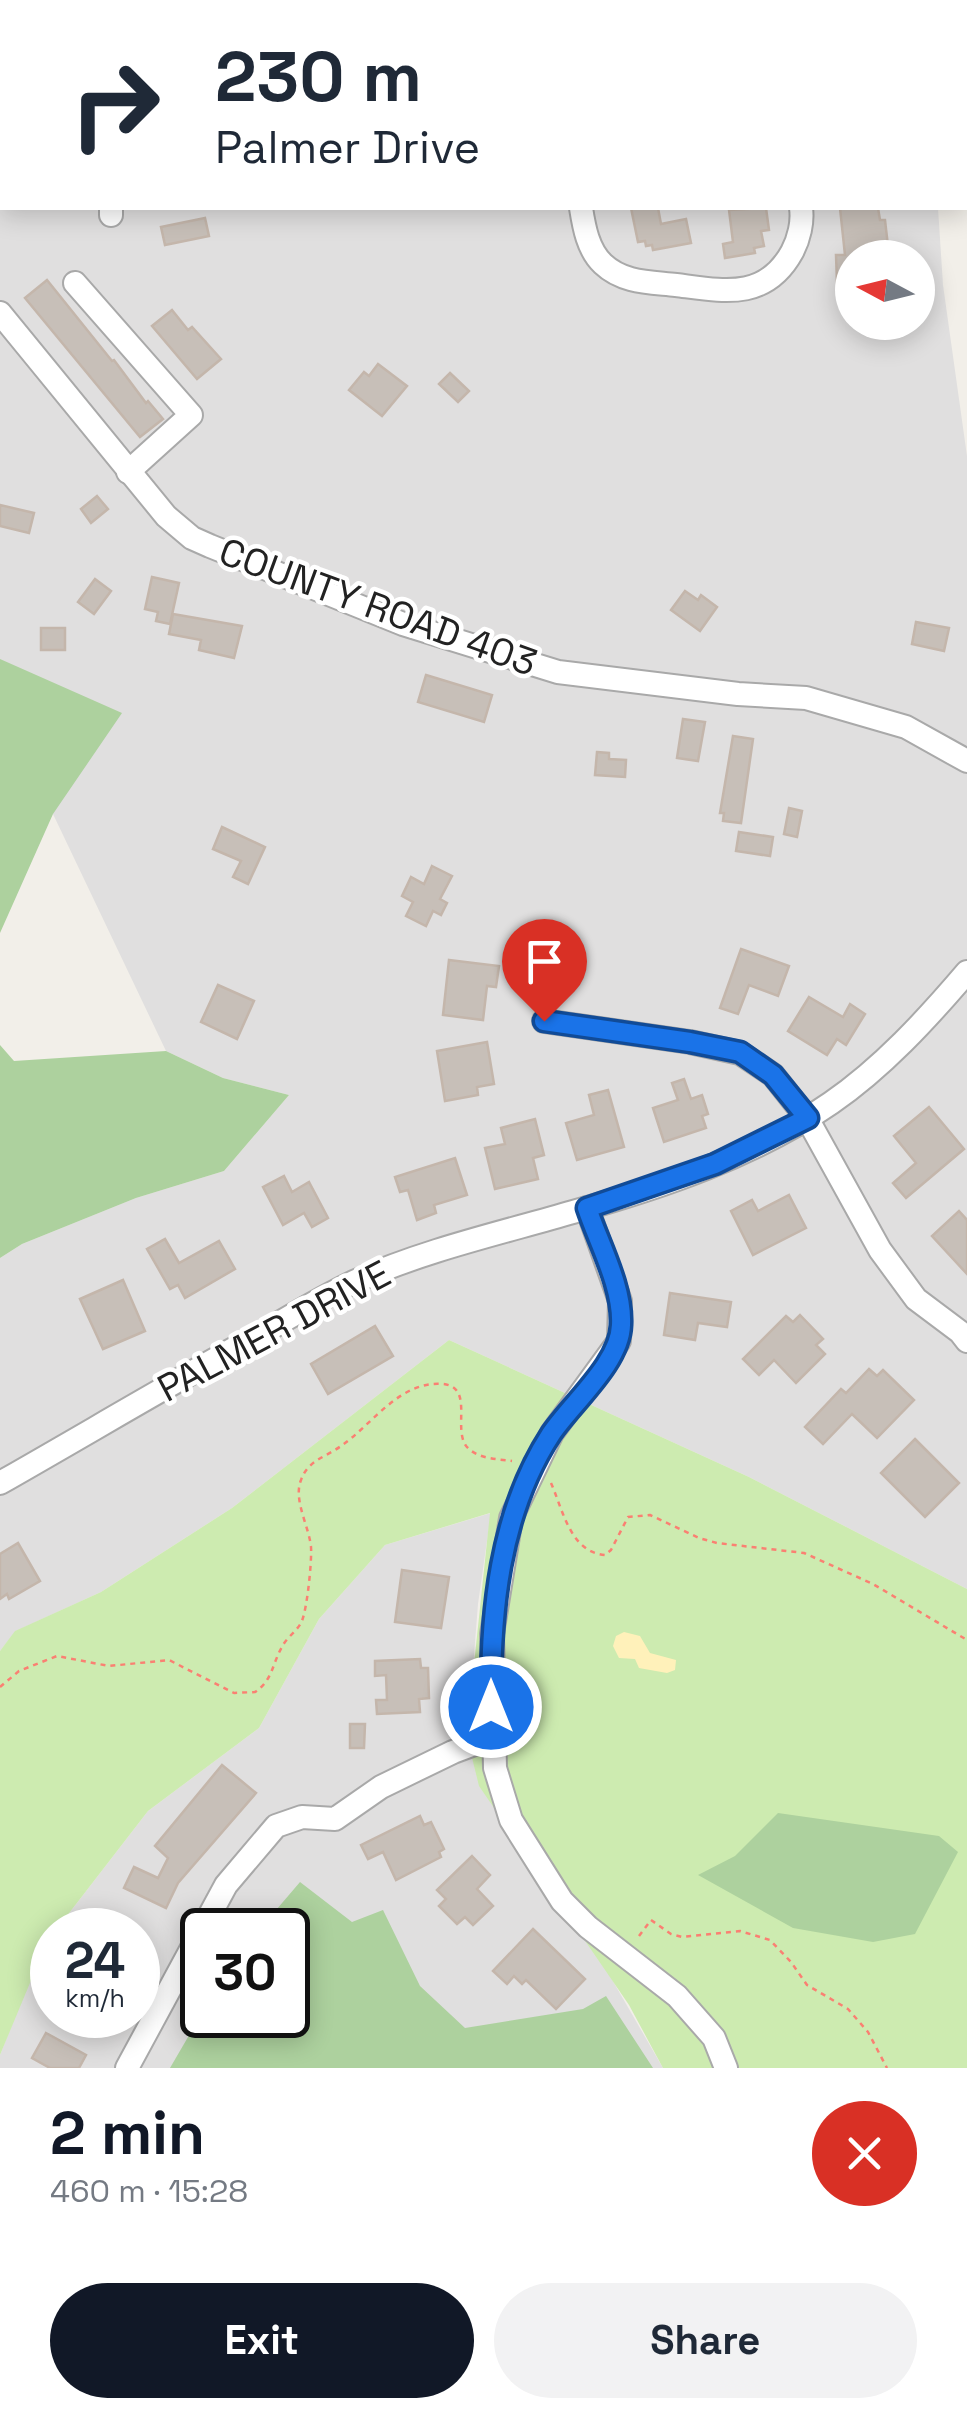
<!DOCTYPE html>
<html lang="en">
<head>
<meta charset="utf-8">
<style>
  :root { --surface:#fff; --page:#f2f2f3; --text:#1f2937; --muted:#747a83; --accent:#111827 }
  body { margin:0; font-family:"Space Grotesk",sans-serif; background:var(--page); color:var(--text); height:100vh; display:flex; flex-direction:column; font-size:38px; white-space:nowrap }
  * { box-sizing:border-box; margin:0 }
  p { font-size:32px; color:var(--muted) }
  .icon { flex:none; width:55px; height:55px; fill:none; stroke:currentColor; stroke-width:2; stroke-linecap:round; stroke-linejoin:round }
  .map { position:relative; height:2068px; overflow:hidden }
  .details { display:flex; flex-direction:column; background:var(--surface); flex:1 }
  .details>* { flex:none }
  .banner { position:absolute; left:0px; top:0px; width:968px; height:210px; box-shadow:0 5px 25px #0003; background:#fff; color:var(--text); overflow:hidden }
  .needle { width:65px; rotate:277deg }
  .controls { position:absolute; left:835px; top:240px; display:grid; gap:20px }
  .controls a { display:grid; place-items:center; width:100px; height:100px; border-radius:50%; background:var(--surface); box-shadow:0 5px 25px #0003; font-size:50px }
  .speed { position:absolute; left:30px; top:1908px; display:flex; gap:20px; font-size:50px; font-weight:700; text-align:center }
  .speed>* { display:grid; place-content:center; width:130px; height:130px; border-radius:50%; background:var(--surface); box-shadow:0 5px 25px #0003; line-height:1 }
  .speed small { font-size:25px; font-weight:400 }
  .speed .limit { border:5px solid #111; border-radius:15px; background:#fff; color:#111 }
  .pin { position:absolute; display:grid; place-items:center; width:85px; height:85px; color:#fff; margin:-102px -42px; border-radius:50% 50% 50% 0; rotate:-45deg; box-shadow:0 0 10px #0007 }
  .pin .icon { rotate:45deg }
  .me { position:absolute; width:110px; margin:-55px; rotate:0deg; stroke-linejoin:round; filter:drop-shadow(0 0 8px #0008) }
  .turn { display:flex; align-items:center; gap:35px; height:210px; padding:0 50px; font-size:45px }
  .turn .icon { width:130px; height:130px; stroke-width:2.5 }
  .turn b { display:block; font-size:70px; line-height:85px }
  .round { display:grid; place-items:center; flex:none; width:105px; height:105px; border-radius:52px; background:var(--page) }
  .head { display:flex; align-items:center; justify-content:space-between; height:170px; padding:0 50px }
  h1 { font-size:60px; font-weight:700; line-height:75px; color:var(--accent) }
  .cta { display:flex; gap:20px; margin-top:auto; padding:20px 50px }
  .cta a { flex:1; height:115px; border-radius:60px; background:var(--accent); color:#fff; font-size:40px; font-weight:700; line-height:115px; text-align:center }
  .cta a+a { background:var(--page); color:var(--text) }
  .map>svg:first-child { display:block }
  .residential { fill:#e0dfdf; fill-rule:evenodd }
  .grass { fill:#cdebb0 }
  .forest { fill:#add19e }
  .sand { fill:#fff1ba }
  .building { fill:#c7bfb8; stroke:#c4b6ab; stroke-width:2.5 }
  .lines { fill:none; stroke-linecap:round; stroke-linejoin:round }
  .minor-casing { stroke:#a9a9a9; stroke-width:26 }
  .path { stroke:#fa8072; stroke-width:2.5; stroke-dasharray:5 5; stroke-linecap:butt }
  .minor { stroke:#fff; stroke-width:22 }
  .route-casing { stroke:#114b97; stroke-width:25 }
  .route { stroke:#1a73e8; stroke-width:18 }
  .labels { text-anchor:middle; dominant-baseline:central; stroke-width:9; stroke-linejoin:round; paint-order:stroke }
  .street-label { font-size:38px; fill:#222; stroke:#fff }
</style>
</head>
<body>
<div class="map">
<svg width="967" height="2068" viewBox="0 0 967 2068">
  <rect width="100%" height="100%" fill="#f2efe9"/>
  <!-- residential -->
  <g class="residential">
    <path d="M0 0H965L2 2V208H938L943 285 967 456V1589L749 1477 449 1340 232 1508 101 1592 16 1631 0 1651V1258L22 1244 136 1198 224 1171 289 1095 223 1078 166 1051 53 814 0 736ZM852 258H918V322H852Z"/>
    <path d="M491 1513 478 1604 471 1693 463 1721 663 2068H0V2055L43 1947 52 1935V2015H138V1930H56L148 1811 259 1728 319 1619 385 1545ZM202 1930H288V2015H202Z"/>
  </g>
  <!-- grass -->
  <path class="grass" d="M449 1340 749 1477 967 1589V2068H663L629 2005 479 1786 463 1721 471 1693 490 1513 385 1545 319 1619 259 1728 148 1811 56 1930H52L0 2055V1651L15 1631 101 1592 232 1508Z"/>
  <!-- forest -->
  <g class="forest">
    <path d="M0 659 122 713 53 814 0 933Z"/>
    <path d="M0 1045 14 1061 166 1051 223 1078 289 1095 224 1171 136 1198 22 1244 0 1258Z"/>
    <path d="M778 1813 939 1836 958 1852 915 1934 873 1942 793 1928 698 1875 735 1856Z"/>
    <path d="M300 1882 352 1922 383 1910 420 1986 465 2028 583 2009 606 1996 653 2068H170L202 2013 288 2015V1930H259Z"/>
  </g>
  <!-- sand -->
  <path class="sand" d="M624 1632 640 1636 650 1653 676 1660 675 1670 667 1673 639 1668 635 1659 619 1658 613 1646 616 1636Z"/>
  <!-- building -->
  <g class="building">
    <path d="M631 208H658L661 224 686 219 691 243 653 250 652 245 646 246 645 241 638 242Z"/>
    <path d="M766 208 769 230 761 231 764 246 754 248 755 253 725 258 723 244 733 242 729 210Z"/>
    <path d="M840 208H878L880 220H885L888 246 877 247V258H852V282L837 283 836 255H845Z"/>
    <path d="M205 218 209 236 165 245 161 227Z"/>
    <path d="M47 280 112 361 114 360 146 403 148 401 163 419 140 437 25 298Z"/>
    <path d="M172 310 188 330 192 327 221 359 197 379 152 326Z"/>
    <path d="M378 364 407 386 382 416 349 390 364 372 369 376Z"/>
    <path d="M450 373 469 391 458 402 439 384Z"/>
    <path d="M97 496 108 509 91 523 81 509Z"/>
    <path d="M0 505 34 513 29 533 0 526Z"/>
    <path d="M152 577 179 583 170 624 156 621 158 612 145 609Z"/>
    <path d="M95 579 111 591 94 614 78 602Z"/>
    <path d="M685 591 698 600 701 595 717 607 700 631 671 610Z"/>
    <path d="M173 614 242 626 234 658 199 650 201 640 169 634Z"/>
    <path d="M916 622 949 628 944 651 912 644Z"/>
    <rect x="41" y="628" width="24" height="22"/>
    <path d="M426 675 492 695 484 722 418 702Z"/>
    <path d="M683 719 705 722 698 761 677 758Z"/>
    <path d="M733 736 753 739 741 823 723 821 724 813H720Z"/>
    <path d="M597 752 609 753V759L626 760 625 777 595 775Z"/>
    <path d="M789 808 802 811 797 837 784 834Z"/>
    <path d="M222 827 265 847 248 884 233 877 241 861 213 849Z"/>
    <path d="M739 832 773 837 770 856 736 851Z"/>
    <path d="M432 866 452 876 440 899 447 903 441 915 433 911 426 926 406 916 413 902 402 896 411 877 424 884Z"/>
    <path d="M741 949 789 966 778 996 749 985 738 1014 720 1008Z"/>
    <path d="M449 960 499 966 496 987 487 986 483 1020 443 1015Z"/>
    <path d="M218 985 254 1001 237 1039 201 1022Z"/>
    <path d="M809 997 843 1017 850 1004 865 1014 846 1045 837 1039 827 1055 788 1031Z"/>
    <path d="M487 1042 494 1084 477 1087 478 1095 445 1101 437 1051Z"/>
    <path d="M684 1079 691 1099 702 1095 708 1114 702 1116 706 1128 664 1142 653 1108 678 1100 672 1083Z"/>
    <path d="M608 1090 624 1147 577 1160 566 1123 594 1115 589 1095Z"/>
    <path d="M929 1107 964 1149 906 1198 893 1183 916 1163 894 1136Z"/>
    <path d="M535 1119 544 1155 533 1158 538 1179 495 1189 485 1148 505 1144 501 1128Z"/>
    <path d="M455 1158 467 1195 434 1205 436 1213 417 1220 408 1190 400 1192 395 1177Z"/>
    <path d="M284 1176 292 1192 309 1182 328 1218 312 1227 304 1213 283 1225 263 1187Z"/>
    <path d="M789 1195 806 1228 753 1255 731 1211 752 1200 758 1211Z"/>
    <path d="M959 1211 967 1220V1274L932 1236Z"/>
    <path d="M165 1239 179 1263 219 1241 235 1269 185 1298 178 1285 170 1289 147 1249Z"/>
    <path d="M123 1280 145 1331 103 1349 80 1299Z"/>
    <path d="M670 1293 731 1302 727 1327 698 1323 695 1340 664 1335Z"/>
    <path d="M800 1315 823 1339 816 1345 825 1354 796 1383 774 1360 759 1375 743 1359 786 1316 793 1322Z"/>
    <path d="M375 1326 393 1356 328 1394 311 1364Z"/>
    <path d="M869 1369 877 1376 883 1370 914 1400 877 1438 852 1414 823 1444 805 1427 841 1389 846 1393Z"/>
    <path d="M915 1439 959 1483 925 1517 881 1473Z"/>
    <path d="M18 1543 40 1581 9 1599 7 1594 0 1599V1554Z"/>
    <path d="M402 1570 449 1577 441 1628 395 1622Z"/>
    <path d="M420 1659 421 1668H428L429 1698 419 1699 420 1712 377 1714 376 1700H387L386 1675 375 1676V1661Z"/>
    <path d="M350 1724H365L364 1748H350Z"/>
    <path d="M222 1765 256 1793 178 1883 166 1908 124 1888 134 1867 158 1878 168 1858 155 1846Z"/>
    <path d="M420 1816 424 1825 431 1822 444 1849 439 1852 441 1857 396 1880 383 1852 368 1859 361 1845Z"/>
    <path d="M472 1856 490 1875 477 1889 493 1906 473 1925 465 1917 457 1924 439 1906 446 1899 437 1890Z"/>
    <path d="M533 1929 585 1979 556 2009 526 1980 522 1984 514 1976 507 1984 493 1971Z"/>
    <path d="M46 2033 86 2055 79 2068H50L32 2058Z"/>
  </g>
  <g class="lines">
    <defs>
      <g id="minor">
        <path d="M93 0 94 2"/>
        <path d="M387 0 392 2"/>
        <path d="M765 0 766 2"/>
        <path d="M111 208V215"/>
        <path d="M581 208C584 227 588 250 603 264 623 283 650 282 676 285 723 291 765 301 792 252 799 239 803 222 801 208"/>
        <path d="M75 283 191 415 128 472"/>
        <path d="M0 313 166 516 192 538 210 546 403 624 558 672 738 694 806 698 906 727 967 761"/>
        <path d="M544 1021 690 1042 740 1053 773 1075 807 1118 880 1250 916 1299 960 1332 967 1341"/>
        <path d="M587 1208 620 1301 619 1341 552 1433 511 1518 492 1634 495 1768 511 1820 562 1901 588 1927 677 1996 714 2038 726 2068"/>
        <path d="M0 1483C86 1434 170 1384 257 1336 290 1317 322 1297 356 1281 425 1250 501 1233 573 1212 662 1187 754 1156 831 1103 882 1068 927 1019 967 972"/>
        <path d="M127 2068 226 1885 276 1826 302 1817 335 1819 381 1787 453 1752 493 1737"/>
      </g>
    </defs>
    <!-- minor casing -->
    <use href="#minor" class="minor-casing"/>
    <!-- path -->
    <g class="path">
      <path d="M551 1483C563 1510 570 1552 605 1555L611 1550 628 1517 650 1515 699 1538 717 1543 804 1553 873 1584 967 1640"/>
      <path d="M0 1687 19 1671 57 1656 109 1666 169 1660 234 1693 255 1692C273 1680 272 1664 282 1647 286 1638 296 1632 301 1623 307 1612 312 1561 311 1547 309 1526 293 1500 301 1480 308 1460 326 1457 341 1446 372 1425 400 1380 443 1384 476 1387 450 1433 469 1449 480 1459 498 1459 512 1461"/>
      <path d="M639 1936 651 1920 671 1934 682 1937 740 1931 770 1940 791 1962 807 1985 848 2009 868 2032 887 2068"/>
    </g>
    <!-- minor -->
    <use href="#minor" class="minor"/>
  </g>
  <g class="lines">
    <defs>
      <path id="route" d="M491 1707C490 1614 499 1514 551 1434 572 1403 620 1363 621 1325 623 1287 599 1244 587 1208L715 1164 808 1118 773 1075 740 1052 690 1042 544 1021"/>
    </defs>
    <!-- route casing -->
    <use href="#route" class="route-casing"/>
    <!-- route -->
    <use href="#route" class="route"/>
  </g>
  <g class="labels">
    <!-- street labels -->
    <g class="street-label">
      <text transform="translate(378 607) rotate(20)">COUNTY ROAD 403</text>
      <text transform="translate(274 1331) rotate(-28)">PALMER DRIVE</text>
    </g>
  </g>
</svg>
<div class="controls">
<a><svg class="needle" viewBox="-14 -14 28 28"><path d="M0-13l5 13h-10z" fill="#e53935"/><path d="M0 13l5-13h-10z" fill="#747a83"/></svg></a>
</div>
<div class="speed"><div>24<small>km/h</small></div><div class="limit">30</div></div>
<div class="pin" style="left:544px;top:1021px;background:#d93025"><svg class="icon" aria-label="arrive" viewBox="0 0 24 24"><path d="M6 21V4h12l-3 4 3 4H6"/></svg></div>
<svg class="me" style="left:491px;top:1707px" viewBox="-20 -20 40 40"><circle r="17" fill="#1a73e8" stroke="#fff" stroke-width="3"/><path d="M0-11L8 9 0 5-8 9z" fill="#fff"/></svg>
<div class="banner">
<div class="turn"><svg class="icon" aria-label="right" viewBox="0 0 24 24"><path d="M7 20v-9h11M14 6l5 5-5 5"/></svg><div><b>230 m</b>Palmer Drive</div></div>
</div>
</div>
<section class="details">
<div class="head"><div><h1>2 min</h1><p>460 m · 15:28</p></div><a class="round" style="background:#d93025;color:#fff"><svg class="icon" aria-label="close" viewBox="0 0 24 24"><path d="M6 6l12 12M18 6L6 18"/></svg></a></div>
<div class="cta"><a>Exit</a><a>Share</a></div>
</section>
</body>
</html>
